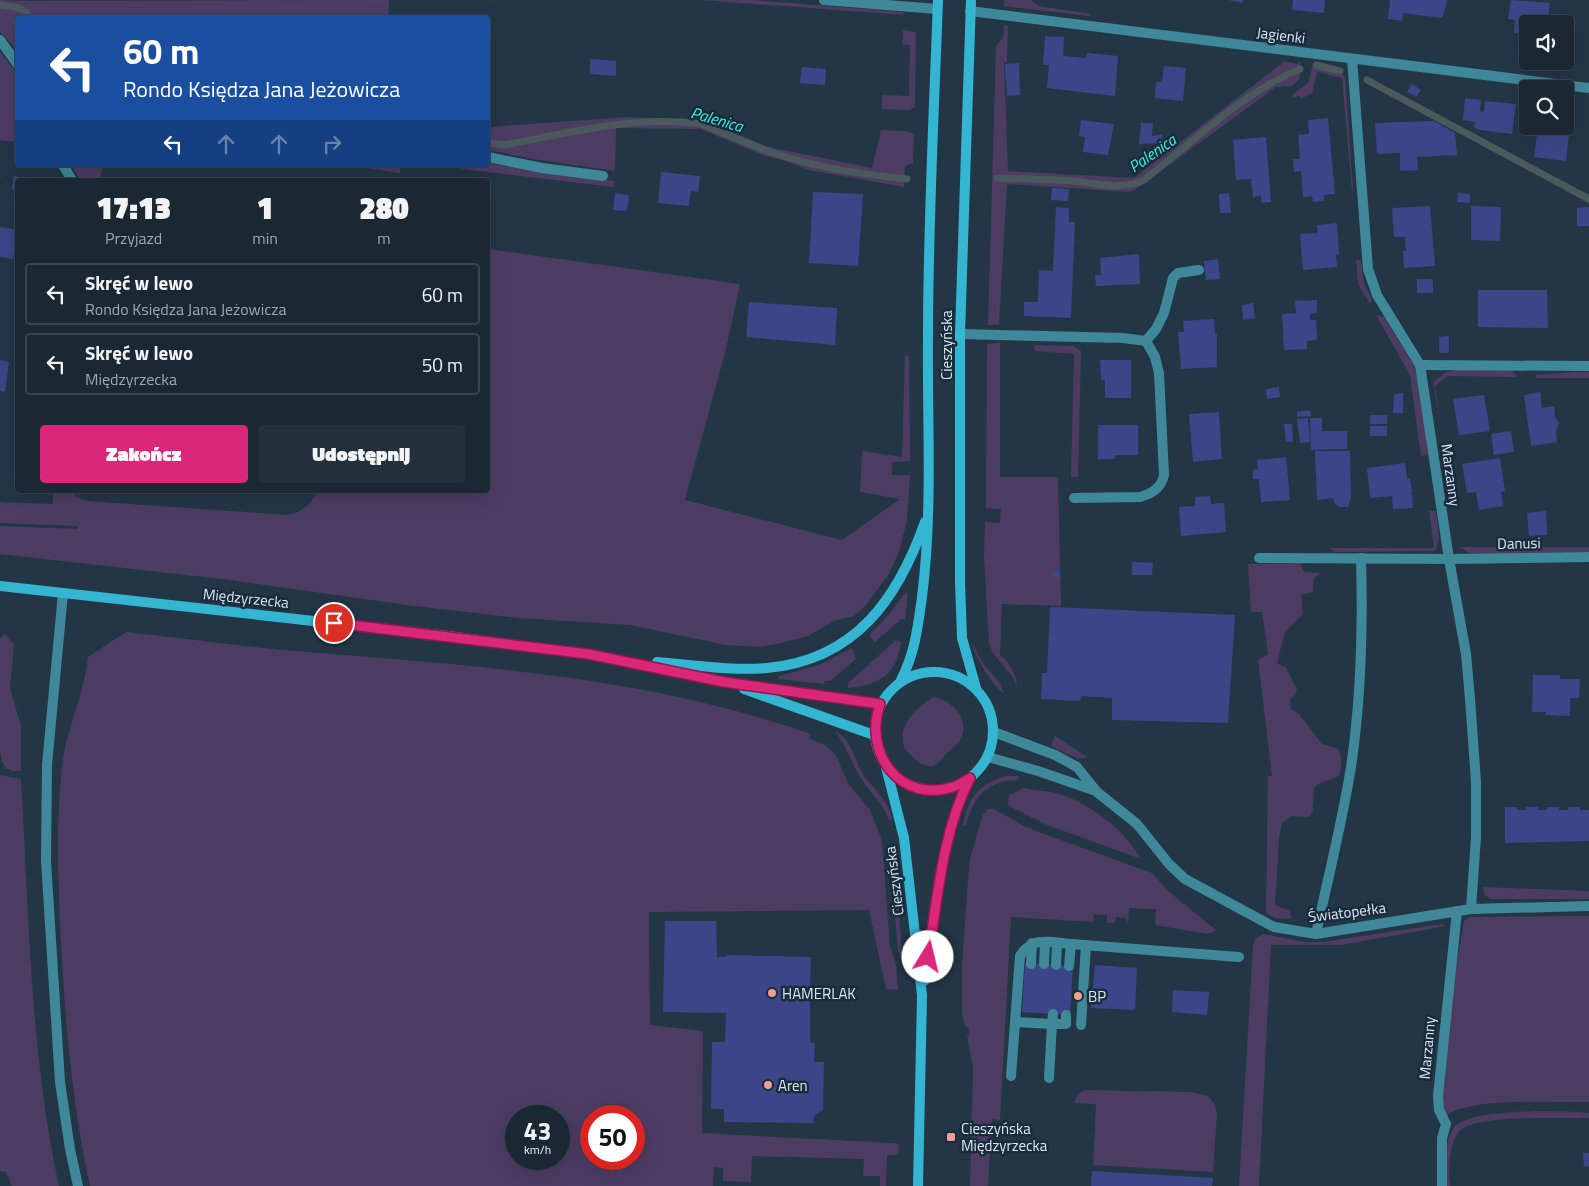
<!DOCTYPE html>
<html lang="pl">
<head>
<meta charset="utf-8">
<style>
  :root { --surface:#1a2834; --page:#23303c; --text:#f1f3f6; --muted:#9fa6ac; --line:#38444f; --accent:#db2777 }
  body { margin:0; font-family:"Titillium Web",sans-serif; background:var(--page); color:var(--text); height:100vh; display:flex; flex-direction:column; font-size:19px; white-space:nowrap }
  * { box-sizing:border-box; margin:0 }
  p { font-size:16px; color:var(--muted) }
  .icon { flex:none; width:28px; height:28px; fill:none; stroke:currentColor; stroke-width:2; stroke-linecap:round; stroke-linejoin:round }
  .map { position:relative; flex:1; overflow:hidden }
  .side { position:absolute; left:15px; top:178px; width:475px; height:315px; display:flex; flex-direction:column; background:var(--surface); border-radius:5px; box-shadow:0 5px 20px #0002,0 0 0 1px var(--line) }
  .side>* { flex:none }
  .top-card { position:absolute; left:15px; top:15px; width:475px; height:152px; border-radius:5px; box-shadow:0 5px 20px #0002,0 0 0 1px var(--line); background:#1a4fa0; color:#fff; overflow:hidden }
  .controls { position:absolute; left:1519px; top:15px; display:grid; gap:10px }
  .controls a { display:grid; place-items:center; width:55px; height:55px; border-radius:5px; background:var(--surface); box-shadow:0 5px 20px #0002,0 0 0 1px var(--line); font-size:25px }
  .speed { position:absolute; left:505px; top:1105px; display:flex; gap:10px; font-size:25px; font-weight:700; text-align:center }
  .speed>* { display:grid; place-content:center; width:65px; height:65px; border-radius:50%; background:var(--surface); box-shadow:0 5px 20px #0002,0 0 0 1px var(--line); line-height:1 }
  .speed small { font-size:12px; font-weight:400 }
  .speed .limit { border:8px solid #d22; background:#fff; color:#111 }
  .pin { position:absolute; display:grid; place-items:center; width:42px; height:42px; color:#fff; margin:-21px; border:2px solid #fff; border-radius:50%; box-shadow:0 1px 5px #0007 }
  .me { position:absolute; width:55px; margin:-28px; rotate:9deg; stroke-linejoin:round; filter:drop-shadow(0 0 4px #0008) }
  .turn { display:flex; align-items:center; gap:18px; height:105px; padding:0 25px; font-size:22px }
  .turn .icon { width:65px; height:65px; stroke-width:2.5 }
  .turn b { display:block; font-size:35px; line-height:42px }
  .lanes { display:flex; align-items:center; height:48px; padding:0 25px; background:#0003; justify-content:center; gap:25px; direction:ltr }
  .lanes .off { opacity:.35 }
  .eta { display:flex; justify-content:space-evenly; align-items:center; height:85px; text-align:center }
  .eta b { font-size:30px; font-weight:800; line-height:35px }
  .primary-button { display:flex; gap:10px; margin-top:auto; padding:10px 25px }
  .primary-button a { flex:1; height:58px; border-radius:5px; background:var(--accent); color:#fff; font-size:20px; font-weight:800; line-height:58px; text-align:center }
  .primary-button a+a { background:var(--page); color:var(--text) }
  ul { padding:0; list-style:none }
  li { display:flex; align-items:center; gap:15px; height:62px; margin:0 10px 8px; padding:0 15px; border:2px solid var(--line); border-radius:5px }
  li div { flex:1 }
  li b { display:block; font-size:19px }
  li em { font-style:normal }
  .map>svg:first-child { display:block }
  .green { fill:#4c3c62; fill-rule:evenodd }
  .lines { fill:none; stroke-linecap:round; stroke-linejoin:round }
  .stream { stroke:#4a595b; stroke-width:7 }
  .building { fill:#3b4688 }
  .service { stroke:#3f8899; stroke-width:10 }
  .minor { stroke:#3f8899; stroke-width:10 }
  .secondary { stroke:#34b6d2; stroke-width:10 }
  .route-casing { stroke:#8e194d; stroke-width:12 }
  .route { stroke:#db2777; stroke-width:9 }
  .poi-dot { fill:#f59d8f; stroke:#192c3c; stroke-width:2 }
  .labels { text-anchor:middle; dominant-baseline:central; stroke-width:5; stroke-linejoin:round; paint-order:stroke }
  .street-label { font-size:15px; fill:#dae6f0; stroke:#192c3c }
  .poi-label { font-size:15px; fill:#dae6f0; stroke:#192c3c; text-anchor:start }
  .water-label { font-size:16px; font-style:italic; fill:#3ef0e1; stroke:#192c3c }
</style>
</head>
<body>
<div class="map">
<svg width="1589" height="1186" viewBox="0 0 1589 1186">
  <rect width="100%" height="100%" fill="#233646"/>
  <!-- green -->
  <g class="green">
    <path d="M0 0 22 1 389 0 388 18H18L17 50 0 32Z"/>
    <path d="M701 0H753L903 12 904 15Z"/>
    <path d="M1004 0H1031L1038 6 1092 14 1089 16 1004 6Z"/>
    <path d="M1004 25 1008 26 1007 62H1004L1008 171 1134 178 1285 61 1297 64 1300 62C1302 74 1301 79 1292 86L1276 87 1136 189 1129 192 1007 184 999 324H1003L988 325 996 46 1003 38Z"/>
    <path d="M903 30 916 32 915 107 909 110 882 109V95L909 96 910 45 902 44Z"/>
    <path d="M0 51 13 69 17 79V142L0 140Z"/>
    <path d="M1316 67 1341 73 1345 77 1353 188 1352 192 1342 78 1317 72 1312 93 1301 99 1299 96 1292 98 1293 94 1308 83 1312 68Z"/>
    <path d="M628 117 702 120 769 147 872 168 881 130 906 131 914 134 913 163 905 166 904 187 809 170 783 160 765 156 700 129 616 128 615 171 534 159 488 150V127Z"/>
    <path d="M488 163 533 171 614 181V187L462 169V165H488Z"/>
    <path d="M71 165H103L100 180H80Z"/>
    <path d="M355 165H400V173L355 166Z"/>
    <path d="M1576 189 1589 195V204L1566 191Z"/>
    <path d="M488 249 740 284 726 349 685 500 842 540 900 499 860 492 862 451 902 457 905 355 909 356 910 461 892 462V475H910L907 521 899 552 889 574 866 605 854 616 836 620 808 636 778 644 757 647 726 645 630 625 519 618 414 606 230 580 0 554V526L78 529V526L0 523V502L53 504V490H71L76 497 88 501 287 515C304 512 310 504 319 490H488Z"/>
    <path d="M1356 259 1361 261 1364 283 1372 300 1370 304 1358 284Z"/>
    <path d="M1376 315 1384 317 1414 365 1421 396 1428 455 1421 456 1410 375Z"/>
    <path d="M1000 343V477H1058L1061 606 1002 604 1000 656C1011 662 1017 676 1017 687 1012 670 995 661 989 644L984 555 985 522 1000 523 1001 509 986 508 987 344Z"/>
    <path d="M1034 345 1073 346 1081 351 1078 477H1071L1074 354 1035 351Z"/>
    <path d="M1456 370H1511L1518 377 1448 376 1435 386 1441 426 1433 382 1446 372Z"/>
    <path d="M1576 372H1589V378H1536L1535 375Z"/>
    <path d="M1429 511H1436L1439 538 1435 551 1335 552 1329 548H1434Z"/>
    <path d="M1458 547H1589V552L1484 554 1470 553Z"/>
    <path d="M1300 563 1304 572 1321 573 1314 578 1313 592 1301 595 1303 614 1285 632 1277 663 1286 668 1297 689 1295 695 1290 699 1291 709 1299 714 1322 744 1339 749C1348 787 1328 774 1314 788L1313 810 1309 817 1291 816 1282 823 1279 838 1275 905 1290 911 1291 919 1275 918 1266 913 1268 776H1272L1258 660 1268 654 1262 612H1251L1248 564Z"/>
    <path d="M906 592 908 593 905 619H901L875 642 870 637V634L886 618Z"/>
    <path d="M126 632C182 638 238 646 295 651 468 665 646 676 811 734L809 738 825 745 835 754 849 785 870 810 882 841 890 947 896 965 898 990 886 989 869 910 649 912 650 1025 703 1031 702 1133 894 1143 899 1145 898 1155H887L886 1186H880V1176H863L864 1159 752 1156 751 1182 723 1181V1168L714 1167 713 1186H90C71 1099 64 1011 60 922 58 871 56 818 62 767 66 729 84 695 88 657ZM559 1116V1159H516V1116ZM634 1116V1159H591V1116Z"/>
    <path d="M5 634 14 645 10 688 21 726V771C4 772 2 765 0 750V639Z"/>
    <path d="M896 640 901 642C897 675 878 686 847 688L849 682Z"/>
    <path d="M972 643 982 662 1000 683 1004 693C995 689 973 655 972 643Z"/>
    <path d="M852 648 856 659 830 681H824V684L779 679V676L819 665Z"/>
    <path d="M934 697C950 699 969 718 962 736 959 743 953 748 947 753 943 757 939 764 933 766 927 767 919 763 915 759 887 739 911 709 934 697Z"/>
    <path d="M836 731C853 742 853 758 863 774 873 789 890 801 892 820H889C883 803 870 793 861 778 850 762 849 749 836 733Z"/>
    <path d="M1055 736 1087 757 1079 759 1051 746Z"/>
    <path d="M0 775 21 779C29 914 30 1053 59 1186H12L6 1172 0 1171Z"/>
    <path d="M1007 776H1019L1018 780C988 780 973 797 966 825H963C968 797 980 783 1007 776Z"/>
    <path d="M1024 788C1036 791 1048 790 1059 794 1091 803 1125 831 1141 859L1047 825 1011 807 1008 804 1009 795Z"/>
    <path d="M988 809H994L1024 826 1044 834 1152 873 1168 891 1216 930 1208 934 1155 925 1156 909 1129 908 1128 924 1126 918 1116 917 1115 923H1107V915L1094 914 1093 922 1011 917 1000 1120 992 1119 988 1186H970L973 1067 967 1036 970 1035 968 1027H965L962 1011V968L967 893 970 859 983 814Z"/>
    <path d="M894 844 902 955 901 956 898 951 890 849Z"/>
    <path d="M1482 887 1589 891V899H1491L1485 895Z"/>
    <path d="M1589 916V1102C1555 1103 1468 1096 1444 1117L1442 1106 1451 996 1464 921 1470 917Z"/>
    <path d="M1442 924 1446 926 1342 945H1271L1259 1186H1239L1253 945 1255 939 1264 934 1304 942H1323Z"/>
    <path d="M1085 1090 1190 1092 1208 1096 1214 1103 1217 1113 1213 1172 1093 1165 1096 1104 1074 1103 1078 1094Z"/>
    <path d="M1589 1113V1118C1563 1119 1471 1113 1458 1133 1448 1149 1449 1169 1450 1186H1447C1447 1168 1443 1145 1453 1129 1467 1107 1563 1111 1589 1113Z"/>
  </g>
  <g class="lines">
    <!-- stream -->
    <g class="stream">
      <path d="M0 5C12 7 24 6 30 18"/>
      <path d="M1316 65 1340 71"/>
      <path d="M1367 80 1589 199"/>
      <path d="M488 143 504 145C568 133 635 115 701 124 724 133 746 143 768 151 812 167 860 174 907 179"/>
      <path d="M997 178C1022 179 1046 179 1071 181 1095 183 1121 191 1144 180 1193 142 1242 93 1300 69"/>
    </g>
  </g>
  <!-- building -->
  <g class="building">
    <path d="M1228 0H1243V3Z"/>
    <path d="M1293 0H1325L1324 13 1292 10Z"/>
    <path d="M1390 0H1446L1447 2 1442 18 1403 13 1402 21 1388 19Z"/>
    <path d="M1511 0 1550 3 1547 24H1528V34L1514 33 1515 20 1508 19Z"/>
    <path d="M1045 36 1064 37 1063 56 1086 58 1087 53 1118 56 1115 96 1047 88 1049 65H1043Z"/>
    <path d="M590 59 616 61V76L590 74Z"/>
    <path d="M1019 63 1020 95 1007 96 1005 64Z"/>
    <path d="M1164 66 1186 68 1183 101 1155 98 1156 82H1162Z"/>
    <path d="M802 67 826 69 825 85 800 83Z"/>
    <path d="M1412 84 1421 90 1416 97 1407 92Z"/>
    <path d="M1465 98 1481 100 1480 111 1484 112 1485 101 1516 104 1512 134 1481 130 1474 128 1475 122 1463 120Z"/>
    <path d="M1328 118 1335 194 1324 195V201L1313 202 1312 196 1303 197 1301 171 1294 172 1293 159H1300L1298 135 1309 134 1308 120Z"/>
    <path d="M1081 120 1114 124 1108 155 1083 152 1085 137 1079 136Z"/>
    <path d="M1434 121 1455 133 1457 155 1417 157 1418 170 1400 171V153L1377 154 1375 123Z"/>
    <path d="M1141 123H1153L1152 136 1162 134 1163 143 1139 144Z"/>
    <path d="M1538 126H1566L1565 133 1569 134 1566 161 1534 157Z"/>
    <path d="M1266 137 1271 202 1261 203V196L1253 197 1251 180 1254 179 1236 180 1233 140Z"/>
    <path d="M661 172 700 176 698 192 691 191 689 206 658 203Z"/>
    <path d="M14 176 30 179V180H18V189H12Z"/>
    <path d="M1052 188 1069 189 1068 201 1051 200Z"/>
    <path d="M813 192 863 194 858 266 809 263Z"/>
    <path d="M615 193 629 195 627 211 613 210Z"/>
    <path d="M1229 193 1231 213H1220L1219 194Z"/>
    <path d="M1458 193 1470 194V203L1457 202Z"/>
    <path d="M1430 206 1435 266 1404 268 1403 251H1406L1405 237H1394L1392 208Z"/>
    <path d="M1471 206 1501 207 1500 241 1471 240Z"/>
    <path d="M1056 207 1069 208V222H1075L1071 318 1024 316V302H1038L1039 270 1053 271Z"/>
    <path d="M1589 207V226H1577V208Z"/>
    <path d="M1337 223 1339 254 1336 255 1337 267 1303 270 1300 234 1318 233 1317 225Z"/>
    <path d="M0 227 17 230 13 259 0 257Z"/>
    <path d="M1139 254 1140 284 1096 286 1095 275H1101L1100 258Z"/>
    <path d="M1218 259 1220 279 1206 280 1204 261Z"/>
    <rect x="1417" y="279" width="16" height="14"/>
    <path d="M1478 290H1547L1548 328 1478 327Z"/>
    <path d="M1317 300V313L1310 314V320H1316L1317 340 1307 341V349L1284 350 1282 314 1296 313 1295 301Z"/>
    <path d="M749 302 837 308 835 345 746 337Z"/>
    <path d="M1253 303 1255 318 1243 320 1242 305Z"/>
    <path d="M1214 319 1215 334H1217V367L1181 369 1178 332H1184L1183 321Z"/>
    <path d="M1449 336V353H1439V337Z"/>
    <path d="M0 360 9 362 5 392 0 391Z"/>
    <path d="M1100 360H1131V398H1105V380H1101Z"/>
    <path d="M1279 387 1280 397 1267 399 1266 389Z"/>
    <path d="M1540 392 1542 408 1554 406 1555 417 1559 423 1556 432 1557 442 1531 446 1524 395Z"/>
    <path d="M1403 393V413H1393L1394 394Z"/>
    <path d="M1484 395 1490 431 1459 435 1453 399Z"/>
    <path d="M1310 410 1311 416 1297 417V412Z"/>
    <path d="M1219 412 1222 459 1193 462 1189 414Z"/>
    <rect x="1370" y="415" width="17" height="9"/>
    <path d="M1308 418 1310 442 1300 443 1297 419Z"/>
    <path d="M1310 418H1322V431H1347V449L1311 450Z"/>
    <path d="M1284 424H1292L1293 442H1286Z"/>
    <path d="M1098 425H1138V455H1115V459H1098Z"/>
    <rect x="1370" y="426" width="17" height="10"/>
    <path d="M1511 431 1514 452 1494 455 1491 434Z"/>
    <path d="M1315 451H1350L1351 498 1348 507H1339L1335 504 1333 498 1317 500Z"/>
    <path d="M1286 457 1290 500 1261 502 1259 479H1253V470L1258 469 1257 460Z"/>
    <path d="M1500 458 1505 491 1501 492 1503 506 1479 510 1476 492 1467 493 1462 464Z"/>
    <path d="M1405 463 1407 479 1410 478 1412 493H1408L1412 494 1413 508 1393 509 1392 496 1370 498 1367 468Z"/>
    <path d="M1210 496 1211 504 1224 503 1226 532 1181 536 1179 507 1195 506V497Z"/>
    <path d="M1546 511 1547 535 1529 536 1527 513Z"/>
    <path d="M1132 562 1153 563 1152 575H1132Z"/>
    <path d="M1053 571H1060L1059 578H1052Z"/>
    <path d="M1050 607 1235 615 1228 723 1112 720V698L1081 696 1080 701 1041 699 1042 673H1047Z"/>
    <path d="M1533 675H1560V679H1580L1579 698H1570V716L1546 715V712H1532Z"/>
    <path d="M1505 807H1517V810H1526V807H1538V810H1547V807H1559V810H1568V807H1580V810H1589V841L1505 843Z"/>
    <path d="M665 921H716L717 957H727V955L811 957 810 988 816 989 819 995 816 1000 810 1001V1042L815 1043 814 1062H824L823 1110 814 1116 813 1123 724 1122V1109H711L712 1042H725L726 1013 663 1012Z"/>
    <path d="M1025 963 1073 966 1070 1015 1022 1012Z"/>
    <path d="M1095 965 1137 968 1135 1010 1091 1008Z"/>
    <path d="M1173 990 1209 992 1207 1015 1172 1012Z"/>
    <path d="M1583 1153H1589V1166L1584 1167Z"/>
    <path d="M1092 1171 1213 1178 1212 1186H1091Z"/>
  </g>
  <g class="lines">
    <!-- service -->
    <g class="service">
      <path d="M824 0 937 9"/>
      <path d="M488 157 542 168 603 176"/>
      <path d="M960 334 1123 338 1146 341 1155 357 1159 373 1164 475C1161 488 1153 493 1140 497L1074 498"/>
      <path d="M1146 341 1156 329 1164 313 1173 278 1178 273 1199 270"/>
      <path d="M1420 365 1589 366"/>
      <path d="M1259 558 1449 559"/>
      <path d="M1316 934C1328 878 1342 823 1351 767 1361 699 1363 627 1361 558"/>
      <path d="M1031 964 1032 943"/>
      <path d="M1044 964 1045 942"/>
      <path d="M1056 965 1057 943"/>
      <path d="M1069 966 1071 944 1239 957"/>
      <path d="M1015 1022 1052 1024 1053 1014"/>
      <path d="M1081 1025 1086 945"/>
      <path d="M1011 1076 1020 956C1032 936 1050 942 1071 944"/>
      <path d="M1049 1078 1052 1024H1066V1015"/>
    </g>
    <!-- minor -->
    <g class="minor">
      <path d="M970 11 1589 88"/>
      <path d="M0 40 18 65"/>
      <path d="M1352 59 1368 269 1377 295 1420 365 1449 559 1466 654 1470 699 1476 782V837L1471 909"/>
      <path d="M63 165 72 180"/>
      <path d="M1449 559 1589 557"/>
      <path d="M63 593 47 765 46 861 60 1082 70 1149 78 1186"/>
      <path d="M994 732 1055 755 1077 767 1097 792 1137 824 1169 864 1185 879 1274 927 1316 934 1471 909 1589 906"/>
      <path d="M988 757 1038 771 1096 791"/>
      <path d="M1442 1186V1138L1446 1124 1439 1110 1438 1096 1457 911"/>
    </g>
    <!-- secondary -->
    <g class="secondary">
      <path d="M971 0 960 334V582L962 638 976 688"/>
      <path d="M0 586 448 636 588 654 724 682 880 704"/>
      <path d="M657 662C693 665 731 671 767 668 856 660 898 598 925 522"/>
      <circle cx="934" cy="731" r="59"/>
      <path d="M901 680C915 653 918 626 922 597 933 510 927 423 928 336 928 224 934 112 938 0"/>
      <path d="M744 689 874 735"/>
      <path d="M886 767 904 838 922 995 918 1186"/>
      <path d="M924 981C935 914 939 840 970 778"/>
    </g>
  </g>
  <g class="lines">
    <defs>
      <path id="route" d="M334 623 588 654 724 682 880 704C863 753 900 804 953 787 959 785 965 781 970 778 942 833 938 897 928 957"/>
    </defs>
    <!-- route casing -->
    <use href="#route" class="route-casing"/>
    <!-- route -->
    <use href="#route" class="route"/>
  </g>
  <!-- markers -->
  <g class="poi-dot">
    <circle cx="772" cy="993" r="5"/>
    <circle cx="1078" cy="996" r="5"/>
    <circle cx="768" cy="1085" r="5"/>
    <rect x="946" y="1132" width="10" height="10" rx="2.5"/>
  </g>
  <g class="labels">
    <!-- street labels -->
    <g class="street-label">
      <text transform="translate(1281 35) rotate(7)">Jagienki</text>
      <text transform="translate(946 345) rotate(-90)">Cieszyńska</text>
      <text transform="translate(1451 475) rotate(82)">Marzanny</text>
      <text transform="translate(1519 543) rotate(-1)">Danusi</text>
      <text transform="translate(246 598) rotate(6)">Międzyrzecka</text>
      <text transform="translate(894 881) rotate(-97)">Cieszyńska</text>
      <text transform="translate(1347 912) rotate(-7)">Światopełka</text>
      <text transform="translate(1427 1048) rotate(-85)">Marzanny</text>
    </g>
    <!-- poi labels -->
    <g class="poi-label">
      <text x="782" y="993">HAMERLAK</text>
      <text x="1088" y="996">BP</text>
      <text x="778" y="1085">Aren</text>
      <text x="961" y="1128">Cieszyńska<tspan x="961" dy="17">Międzyrzecka</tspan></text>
    </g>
    <!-- water labels -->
    <g class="water-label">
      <text transform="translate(717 119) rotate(16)">Palenica</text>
      <text transform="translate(1152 153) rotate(-35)">Palenica</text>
    </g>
  </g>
</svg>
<div class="controls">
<a><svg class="icon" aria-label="sound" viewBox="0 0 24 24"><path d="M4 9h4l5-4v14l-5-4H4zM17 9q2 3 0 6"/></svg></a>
<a><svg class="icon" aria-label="search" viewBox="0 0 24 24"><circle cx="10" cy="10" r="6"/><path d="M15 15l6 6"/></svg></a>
</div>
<div class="speed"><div>43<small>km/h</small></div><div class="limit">50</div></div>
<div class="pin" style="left:334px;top:623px;background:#d93025"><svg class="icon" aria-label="arrive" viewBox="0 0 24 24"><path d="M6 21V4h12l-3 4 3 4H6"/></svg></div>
<svg class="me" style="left:928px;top:957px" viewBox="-20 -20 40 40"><circle r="19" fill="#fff"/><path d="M0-13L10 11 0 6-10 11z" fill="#db2777"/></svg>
<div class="top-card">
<div class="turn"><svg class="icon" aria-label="left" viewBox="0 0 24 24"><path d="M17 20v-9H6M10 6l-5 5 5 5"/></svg><div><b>60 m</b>Rondo Księdza Jana Jeżowicza</div></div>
<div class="lanes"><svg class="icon" aria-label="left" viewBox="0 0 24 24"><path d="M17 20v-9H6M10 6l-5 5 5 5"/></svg><svg class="icon off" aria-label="ahead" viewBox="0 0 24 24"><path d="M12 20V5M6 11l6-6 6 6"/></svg><svg class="icon off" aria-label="ahead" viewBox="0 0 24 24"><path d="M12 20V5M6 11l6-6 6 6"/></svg><svg class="icon off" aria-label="right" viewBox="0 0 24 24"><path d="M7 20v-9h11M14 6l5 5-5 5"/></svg></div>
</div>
<section class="side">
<div class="eta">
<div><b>17:13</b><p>Przyjazd</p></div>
<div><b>1</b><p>min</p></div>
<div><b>280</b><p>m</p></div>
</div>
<ul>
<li><svg class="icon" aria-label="left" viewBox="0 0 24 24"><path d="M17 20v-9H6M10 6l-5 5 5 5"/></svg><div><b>Skręć w lewo</b><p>Rondo Księdza Jana Jeżowicza</p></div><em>60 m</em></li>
<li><svg class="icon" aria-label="left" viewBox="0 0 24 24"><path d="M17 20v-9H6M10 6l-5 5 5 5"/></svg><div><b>Skręć w lewo</b><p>Międzyrzecka</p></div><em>50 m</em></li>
</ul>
<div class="primary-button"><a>Zakończ</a><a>Udostępnij</a></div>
</section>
</div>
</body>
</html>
